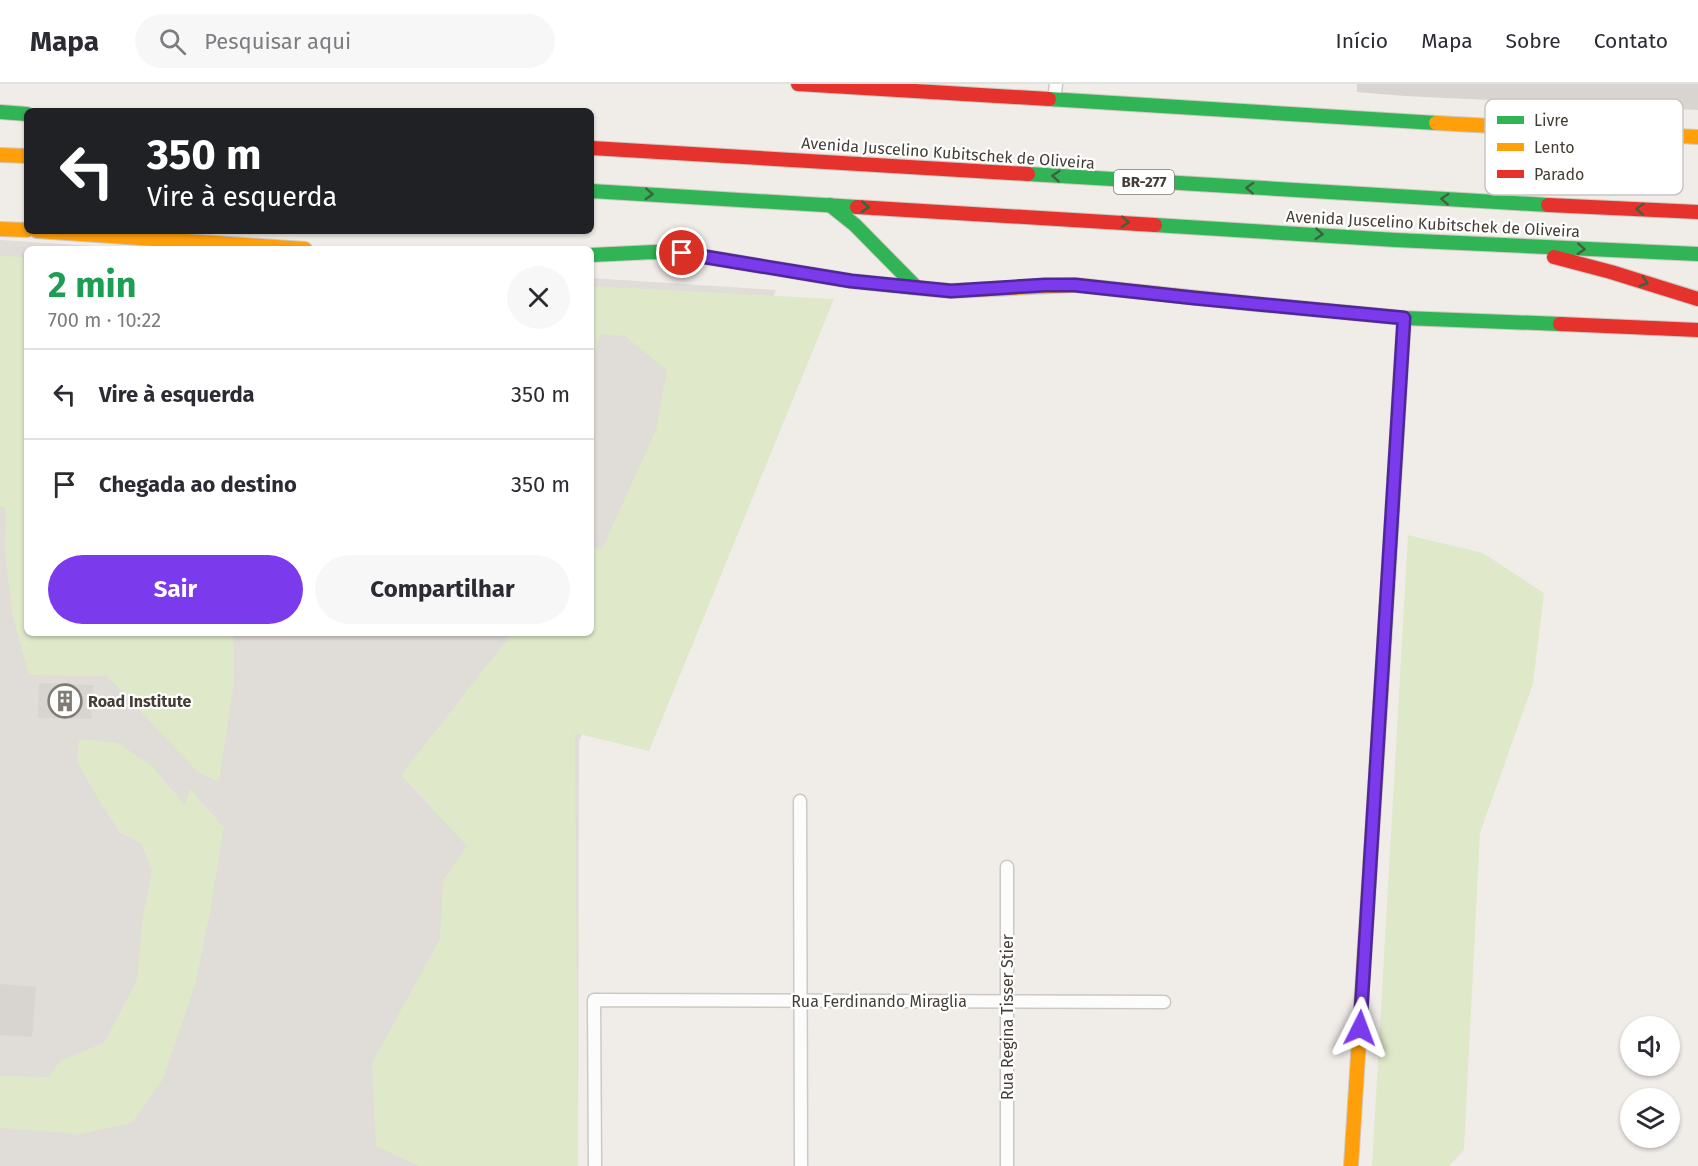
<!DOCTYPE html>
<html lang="pt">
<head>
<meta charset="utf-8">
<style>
  :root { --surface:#fff; --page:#f7f7f7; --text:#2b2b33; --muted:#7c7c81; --line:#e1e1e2; --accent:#7c3aed }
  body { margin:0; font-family:"Fira Sans",sans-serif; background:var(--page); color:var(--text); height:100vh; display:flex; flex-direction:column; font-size:22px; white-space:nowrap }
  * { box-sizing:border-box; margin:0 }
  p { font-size:20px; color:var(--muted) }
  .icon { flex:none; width:33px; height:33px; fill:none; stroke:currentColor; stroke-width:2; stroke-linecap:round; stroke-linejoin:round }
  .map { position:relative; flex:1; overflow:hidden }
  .sheet { position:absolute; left:24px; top:162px; width:570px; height:390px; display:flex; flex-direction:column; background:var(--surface); border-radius:9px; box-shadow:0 2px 4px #0004 }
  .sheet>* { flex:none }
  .top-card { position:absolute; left:24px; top:24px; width:570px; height:126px; border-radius:9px; box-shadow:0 2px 4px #0004; background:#202124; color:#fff; overflow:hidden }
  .tools { position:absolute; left:1620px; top:932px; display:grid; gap:12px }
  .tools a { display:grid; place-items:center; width:60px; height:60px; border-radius:50%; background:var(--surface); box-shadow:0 2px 4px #0004; font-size:30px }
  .pin { position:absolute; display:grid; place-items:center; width:51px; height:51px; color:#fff; margin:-26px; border:3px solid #fff; border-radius:50%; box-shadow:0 2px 6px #0007 }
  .me { position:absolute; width:66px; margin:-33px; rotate:3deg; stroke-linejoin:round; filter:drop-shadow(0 0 4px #0008) }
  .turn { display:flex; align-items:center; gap:21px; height:126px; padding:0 24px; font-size:27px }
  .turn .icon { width:78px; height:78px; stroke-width:2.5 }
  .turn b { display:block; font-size:42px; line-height:51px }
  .round { display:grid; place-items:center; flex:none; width:63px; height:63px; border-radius:32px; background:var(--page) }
  .headline { display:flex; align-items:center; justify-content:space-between; height:102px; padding:0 24px }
  h1 { font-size:36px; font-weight:700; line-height:45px; color:#1e9e55 }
  .primary-button { display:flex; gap:12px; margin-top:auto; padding:12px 24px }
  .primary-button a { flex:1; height:69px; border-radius:36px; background:var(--accent); color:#fff; font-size:24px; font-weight:700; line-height:69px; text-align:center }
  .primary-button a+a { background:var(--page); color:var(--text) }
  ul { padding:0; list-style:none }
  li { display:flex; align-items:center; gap:18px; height:90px; padding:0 24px; border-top:2px solid var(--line) }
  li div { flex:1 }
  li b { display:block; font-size:22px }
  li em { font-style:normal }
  header { display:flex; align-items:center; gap:36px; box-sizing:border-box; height:84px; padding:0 30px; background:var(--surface); border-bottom:2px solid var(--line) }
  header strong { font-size:28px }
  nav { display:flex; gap:33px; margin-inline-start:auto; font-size:21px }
  .search { width:420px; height:54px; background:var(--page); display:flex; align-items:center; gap:15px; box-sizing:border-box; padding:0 21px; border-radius:33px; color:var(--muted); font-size:22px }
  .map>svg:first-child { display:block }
  .industrial { fill:#e0dcd7 }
  .green { fill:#dfe9ca }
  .building { fill:#d8d4d0 }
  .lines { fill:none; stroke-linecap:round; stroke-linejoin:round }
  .street-casing { stroke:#ccc9c5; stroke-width:15 }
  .fast-casing { stroke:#cfcac0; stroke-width:16 }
  .slow-casing { stroke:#cfcac0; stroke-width:16 }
  .jam-casing { stroke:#cfcac0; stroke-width:16 }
  .street { stroke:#fdfcfc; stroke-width:12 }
  .fast { stroke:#30b455; stroke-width:14 }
  .slow { stroke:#ff9f0a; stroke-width:14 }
  .jam { stroke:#e5322d; stroke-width:14 }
  .oneway { stroke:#3f613f }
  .route-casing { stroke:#51269a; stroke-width:15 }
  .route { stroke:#7c3aed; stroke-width:10 }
  .labels { text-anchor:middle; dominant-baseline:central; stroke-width:4.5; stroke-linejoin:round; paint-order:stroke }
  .shield { fill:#fff; stroke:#7d7872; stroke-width:1.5 }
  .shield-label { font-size:15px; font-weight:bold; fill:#453e36 }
  .street-label { font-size:16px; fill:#453e36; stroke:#fff }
  .poi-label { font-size:16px; font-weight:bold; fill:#453e36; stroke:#fff; text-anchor:start }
  .key { fill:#fff; stroke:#c7c5c3; stroke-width:1.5 }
  .key-label { font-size:16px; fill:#453e36 }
</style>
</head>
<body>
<header>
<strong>Mapa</strong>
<div class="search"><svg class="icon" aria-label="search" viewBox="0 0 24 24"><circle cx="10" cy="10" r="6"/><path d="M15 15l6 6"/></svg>Pesquisar aqui</div>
<nav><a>Início</a><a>Mapa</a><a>Sobre</a><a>Contato</a></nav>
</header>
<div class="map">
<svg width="1698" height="1082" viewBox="0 0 1698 1082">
  <rect width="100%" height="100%" fill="#f0ede9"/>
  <!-- industrial -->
  <path class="industrial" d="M0 156 140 165H27V549H591V194L776 206 579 657 578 1082H0Z"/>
  <!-- green -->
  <g class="green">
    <path d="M0 172 27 173V549H233L234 597 219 698 198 688 107 592 29 591 12 530 5 465 6 424 0 422Z"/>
    <path d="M591 202 834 215 649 667 575 649 578 1082H419L376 1062 372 979 440 855 443 796 467 762 401 691 507 556 510 549H591V464L602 465 656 346 667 286 625 252 601 250 591 279Z"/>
    <path d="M1408 451 1483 469 1544 509 1533 600 1480 749 1464 1066 1449 1082H1372Z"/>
    <path d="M79 655 118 659 152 682 185 721 190 705 224 743 210 828 195 901 163 995 132 1039 80 1050 0 1044V992L49 993 60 977 104 959 137 896 143 833 152 787 141 759 120 749 100 718 77 678Z"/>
  </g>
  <!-- building -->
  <g class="building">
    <path d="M1357 0H1698V26L1405 12 1357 8Z"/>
    <path d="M39 599 93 601 91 635 38 634Z"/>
    <path d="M0 900 36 903 32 953 0 951Z"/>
  </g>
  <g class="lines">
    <defs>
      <g id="street">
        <path d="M1054 16 1056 0"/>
        <path d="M800 717 801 1082"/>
        <path d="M1007 783V1082"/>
        <path d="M595 1082 594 916 1164 918"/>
      </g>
      <g id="fast">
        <path d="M1049 15 1436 39"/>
        <path d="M0 28 27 30"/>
        <path d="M1028 90 1548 121"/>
        <path d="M591 107 857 123"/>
        <path d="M830 121 855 141 916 203"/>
        <path d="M1155 141 1396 156 1698 170"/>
        <path d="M591 171 654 168 682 169 851 197 919 204"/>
        <path d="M1256 220 1404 234 1560 240"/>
        <path d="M1383 578 1404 234"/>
      </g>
      <g id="slow">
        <path d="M1436 39 1698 53"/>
        <path d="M0 71 27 72"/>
        <path d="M0 145 27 146"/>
        <path d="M37 147 305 165"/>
        <path d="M919 204 951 207 1075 201 1256 220"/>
        <path d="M1351 1082 1383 578"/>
      </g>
      <g id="jam">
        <path d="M798 0 1049 15"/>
        <path d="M591 64 1028 90"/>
        <path d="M1548 121 1698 128"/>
        <path d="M857 123 1155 141"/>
        <path d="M1554 173 1611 188 1698 215"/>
        <path d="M1560 240 1698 246"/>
      </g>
    </defs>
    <!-- street casing -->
    <use href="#street" class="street-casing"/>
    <!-- fast casing -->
    <use href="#fast" class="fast-casing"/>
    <!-- slow casing -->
    <use href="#slow" class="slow-casing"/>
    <!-- jam casing -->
    <use href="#jam" class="jam-casing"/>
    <!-- street -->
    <use href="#street" class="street"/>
    <!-- fast -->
    <use href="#fast" class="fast"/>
    <!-- slow -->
    <use href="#slow" class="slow"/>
    <!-- jam -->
    <use href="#jam" class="jam"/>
  </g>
  <!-- one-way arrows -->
  <defs><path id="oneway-chevron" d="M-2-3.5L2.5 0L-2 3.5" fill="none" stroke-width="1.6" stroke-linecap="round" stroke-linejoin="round" transform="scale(1.5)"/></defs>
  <g class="oneway">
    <use href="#oneway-chevron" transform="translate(1056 92) rotate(-176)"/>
    <use href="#oneway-chevron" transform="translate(1250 104) rotate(-177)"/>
    <use href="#oneway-chevron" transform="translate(649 110) rotate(3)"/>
    <use href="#oneway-chevron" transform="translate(1445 115) rotate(-177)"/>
    <use href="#oneway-chevron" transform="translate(865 123) rotate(4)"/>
    <use href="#oneway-chevron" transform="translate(1640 125) rotate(-178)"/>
    <use href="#oneway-chevron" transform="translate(1125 138) rotate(3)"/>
    <use href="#oneway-chevron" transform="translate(1319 150) rotate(4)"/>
    <use href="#oneway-chevron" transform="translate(1581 165) rotate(3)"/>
    <use href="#oneway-chevron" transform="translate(1644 198) rotate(17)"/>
  </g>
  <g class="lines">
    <defs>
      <path id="route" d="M682 169 851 197 951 207 1045 201H1075L1194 214 1404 234 1360 944"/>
    </defs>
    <!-- route casing -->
    <use href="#route" class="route-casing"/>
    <!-- route -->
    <use href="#route" class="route"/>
  </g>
  <!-- icons -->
  <defs>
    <symbol id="building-ring" viewBox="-11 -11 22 22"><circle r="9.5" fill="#fff" stroke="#817b75" stroke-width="1.5"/><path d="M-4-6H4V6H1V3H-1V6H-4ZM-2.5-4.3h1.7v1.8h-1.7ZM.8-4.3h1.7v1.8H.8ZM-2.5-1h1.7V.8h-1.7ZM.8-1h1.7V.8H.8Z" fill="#817b75"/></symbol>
  </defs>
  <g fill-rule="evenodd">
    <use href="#building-ring" x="46" y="598" width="38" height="38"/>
  </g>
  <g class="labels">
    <!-- shield labels -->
    <rect class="shield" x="1114" y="86" width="60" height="24" rx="4.5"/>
    <g class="shield-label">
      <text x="1144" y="98">BR-277</text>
    </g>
    <!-- street labels -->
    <g class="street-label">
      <text transform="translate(948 69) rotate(4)">Avenida Juscelino Kubitschek de Oliveira</text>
      <text transform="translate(1433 140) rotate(3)">Avenida Juscelino Kubitschek de Oliveira</text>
      <text x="879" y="917">Rua Ferdinando Miraglia</text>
      <text transform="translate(1007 933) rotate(-90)">Rua Regina Tisser Stier</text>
    </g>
    <!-- poi labels -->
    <g class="poi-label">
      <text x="88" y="617">Road Institute</text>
    </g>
  </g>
  <!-- legend -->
  <rect x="1485" y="15" width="198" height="96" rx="9" class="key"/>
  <rect x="1497" y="32" width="27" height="8" fill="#30b455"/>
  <rect x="1497" y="59" width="27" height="8" fill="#ff9f0a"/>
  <rect x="1497" y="86" width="27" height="8" fill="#e5322d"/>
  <g class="key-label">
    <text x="1534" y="42">Livre</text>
    <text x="1534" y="69">Lento</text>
    <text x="1534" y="96">Parado</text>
  </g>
</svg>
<div class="tools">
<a><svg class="icon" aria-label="sound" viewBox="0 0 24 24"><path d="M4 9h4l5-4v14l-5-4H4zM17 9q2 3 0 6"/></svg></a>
<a><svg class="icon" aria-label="layers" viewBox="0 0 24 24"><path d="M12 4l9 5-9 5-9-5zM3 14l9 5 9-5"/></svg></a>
</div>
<div class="pin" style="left:682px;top:169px;background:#d93025"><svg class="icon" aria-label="arrive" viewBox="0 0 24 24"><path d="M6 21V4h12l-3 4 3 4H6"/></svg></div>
<svg class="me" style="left:1360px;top:944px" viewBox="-20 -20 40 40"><path d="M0-17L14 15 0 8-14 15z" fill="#7c3aed" stroke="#fff" stroke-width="4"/></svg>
<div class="top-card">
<div class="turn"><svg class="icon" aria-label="left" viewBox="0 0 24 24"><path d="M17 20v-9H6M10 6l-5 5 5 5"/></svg><div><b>350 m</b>Vire à esquerda</div></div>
</div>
<section class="sheet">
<div class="headline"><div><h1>2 min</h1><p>700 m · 10:22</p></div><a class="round"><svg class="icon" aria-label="close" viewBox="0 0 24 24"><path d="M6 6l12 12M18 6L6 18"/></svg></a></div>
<ul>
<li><svg class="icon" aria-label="left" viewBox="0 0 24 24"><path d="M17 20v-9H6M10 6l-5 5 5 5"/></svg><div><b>Vire à esquerda</b></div><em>350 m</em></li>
<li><svg class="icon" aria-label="arrive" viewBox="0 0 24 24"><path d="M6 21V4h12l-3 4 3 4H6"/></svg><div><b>Chegada ao destino</b></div><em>350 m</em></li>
</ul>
<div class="primary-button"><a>Sair</a><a>Compartilhar</a></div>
</section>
</div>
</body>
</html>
